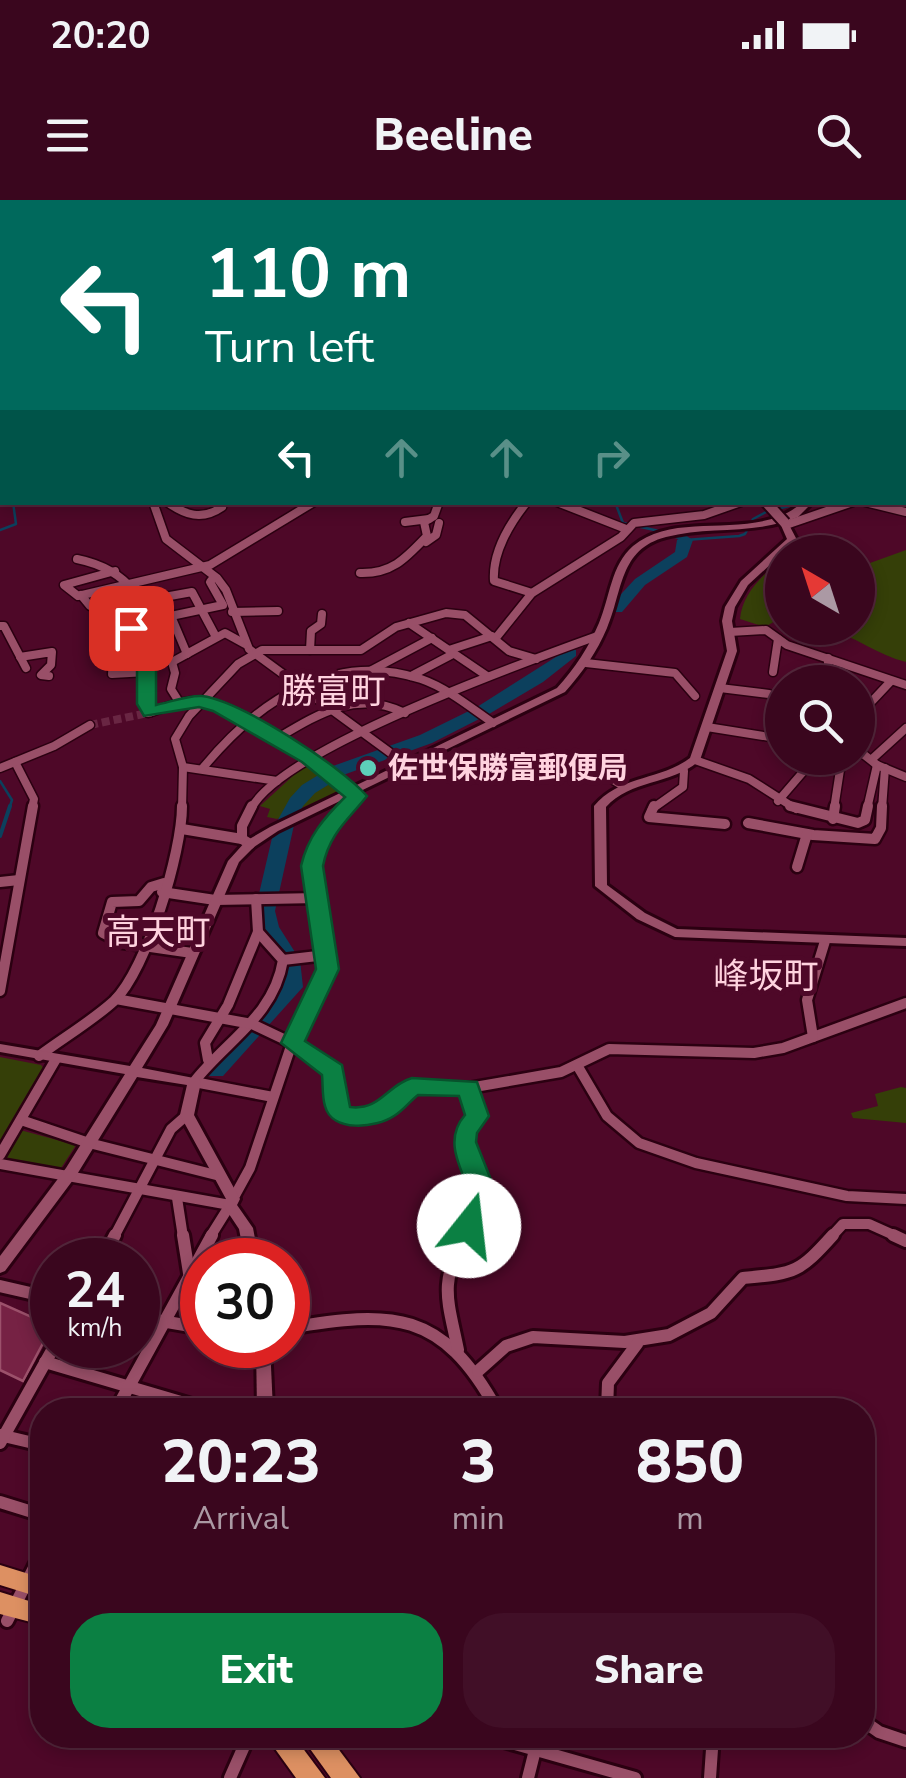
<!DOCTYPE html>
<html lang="en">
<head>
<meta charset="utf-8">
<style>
  :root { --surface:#3a061e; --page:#410f27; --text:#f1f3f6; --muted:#ab99a4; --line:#54273c; --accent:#0b8043 }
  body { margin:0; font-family:"Nunito Sans","Noto Sans JP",sans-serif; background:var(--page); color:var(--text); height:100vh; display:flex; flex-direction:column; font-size:38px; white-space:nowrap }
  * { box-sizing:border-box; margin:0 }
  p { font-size:32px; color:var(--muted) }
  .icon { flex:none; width:55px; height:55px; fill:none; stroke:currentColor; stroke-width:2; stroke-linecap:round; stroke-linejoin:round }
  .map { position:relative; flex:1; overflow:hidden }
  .sheet { position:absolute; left:30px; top:1198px; width:845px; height:350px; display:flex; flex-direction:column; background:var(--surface); border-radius:40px; box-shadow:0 5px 15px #0003,0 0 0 2px var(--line) }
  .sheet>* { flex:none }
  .guide { position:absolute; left:0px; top:0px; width:908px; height:305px; box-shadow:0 5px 15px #0003,0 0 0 2px var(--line); background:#00695c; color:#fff; overflow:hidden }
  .needle { width:65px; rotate:321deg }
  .buttons { position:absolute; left:765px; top:335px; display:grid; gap:20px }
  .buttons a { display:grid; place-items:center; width:110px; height:110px; border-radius:50%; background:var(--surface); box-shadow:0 5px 15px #0003,0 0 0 2px var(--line); font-size:50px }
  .speed { position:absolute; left:30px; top:1038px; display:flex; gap:20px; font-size:50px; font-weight:700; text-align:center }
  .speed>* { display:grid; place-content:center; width:130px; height:130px; border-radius:50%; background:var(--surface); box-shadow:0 5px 15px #0003,0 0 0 2px var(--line); line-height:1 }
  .speed small { font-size:25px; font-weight:400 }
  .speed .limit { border:15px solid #d22; background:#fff; color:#111 }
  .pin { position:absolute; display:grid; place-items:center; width:85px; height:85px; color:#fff; margin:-42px; border-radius:20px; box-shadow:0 5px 15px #0006 }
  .me { position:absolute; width:110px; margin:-55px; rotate:16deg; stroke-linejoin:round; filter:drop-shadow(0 0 8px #0008) }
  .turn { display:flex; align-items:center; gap:35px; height:210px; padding:0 40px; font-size:45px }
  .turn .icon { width:130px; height:130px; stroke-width:2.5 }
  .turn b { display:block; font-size:70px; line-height:85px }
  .lanes { display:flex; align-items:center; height:95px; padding:0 40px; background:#0003; justify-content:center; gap:50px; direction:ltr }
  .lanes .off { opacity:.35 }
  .eta { display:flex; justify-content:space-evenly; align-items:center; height:170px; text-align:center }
  .eta b { font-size:60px; font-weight:800; line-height:70px }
  .primary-button { display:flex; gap:20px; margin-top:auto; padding:20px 40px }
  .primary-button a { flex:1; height:115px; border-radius:40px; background:var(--accent); color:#fff; font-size:40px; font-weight:800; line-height:115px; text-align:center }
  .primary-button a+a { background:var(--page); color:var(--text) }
  .status { display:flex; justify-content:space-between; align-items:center; height:70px; padding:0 50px; background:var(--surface); direction:ltr }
  .status svg { height:28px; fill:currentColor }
  header { display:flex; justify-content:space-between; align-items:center; height:130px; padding:0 40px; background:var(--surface); font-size:45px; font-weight:800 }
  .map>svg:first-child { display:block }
  .green { fill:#353f08 }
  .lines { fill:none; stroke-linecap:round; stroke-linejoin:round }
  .stream-far1 { stroke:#0c405d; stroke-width:2.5 }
  .stream { stroke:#0c405d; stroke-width:4 }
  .river { fill:#0c405d; fill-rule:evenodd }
  .building { fill:#762244; stroke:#9c516b; stroke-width:2.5 }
  .minor-tunnel { stroke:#692643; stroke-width:8; stroke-dasharray:8 4; stroke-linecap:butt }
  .minor-far3-casing { stroke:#2b0011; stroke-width:10 }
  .minor-far2-casing { stroke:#2b0011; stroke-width:11 }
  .minor-far1-casing { stroke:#2b0011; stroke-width:15 }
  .minor-casing { stroke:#2b0011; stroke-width:18 }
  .tertiary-casing { stroke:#2b0011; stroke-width:6 }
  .trunk-casing { stroke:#2b0011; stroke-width:4 }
  .minor-far3 { stroke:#994f68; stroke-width:6 }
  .minor-far2 { stroke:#994f68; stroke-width:8 }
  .minor-far1 { stroke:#994f68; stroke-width:10 }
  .minor { stroke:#994f68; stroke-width:12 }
  .tertiary { fill:#994f68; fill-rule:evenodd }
  .trunk { fill:#dd9062; fill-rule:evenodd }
  .tertiary-bridge-casing { stroke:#2b0011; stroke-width:14; stroke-linecap:butt }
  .tertiary-bridge { stroke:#994f68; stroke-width:10 }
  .route { fill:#0b8043; stroke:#07532c; stroke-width:2.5 }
  .poi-dot { fill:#5dceb9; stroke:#4e0828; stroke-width:4 }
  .labels { text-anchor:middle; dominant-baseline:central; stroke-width:10; stroke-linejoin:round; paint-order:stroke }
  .poi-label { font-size:30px; font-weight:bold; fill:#ffd3df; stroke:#4e0828; text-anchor:start }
  .quarter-label { font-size:35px; fill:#ffd3df; stroke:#4e0828 }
</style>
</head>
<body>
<div class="status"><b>20:20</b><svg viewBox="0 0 49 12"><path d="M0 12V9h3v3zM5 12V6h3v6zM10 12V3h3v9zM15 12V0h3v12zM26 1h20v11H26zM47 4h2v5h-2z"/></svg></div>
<header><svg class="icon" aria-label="menu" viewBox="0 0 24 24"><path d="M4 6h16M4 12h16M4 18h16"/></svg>Beeline<svg class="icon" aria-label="search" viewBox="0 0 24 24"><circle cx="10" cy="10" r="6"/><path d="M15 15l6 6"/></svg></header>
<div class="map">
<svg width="906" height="1578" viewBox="0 0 906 1578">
  <rect width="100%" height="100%" fill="#4e0828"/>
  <!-- green -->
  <g class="green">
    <path d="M91 0H536L85 2Z"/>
    <path d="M906 350V462C878 455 855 437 828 428H858V383L863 386 870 363Z"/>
    <path d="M782 359V417L765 427 740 419C742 393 764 374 782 359Z"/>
    <path d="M307 563H312L344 589 277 619 267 617 270 609 260 606Z"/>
    <path d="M0 857 41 865 45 870 0 942Z"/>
    <path d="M901 887 906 888V923L853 918 851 913 878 906 875 894Z"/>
    <path d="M20 930 76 945 61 968 3 959Z"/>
  </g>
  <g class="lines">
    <!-- stream-far1 -->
    <g class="stream-far1">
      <path d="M641 2 647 0"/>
      <path d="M0 265 2 258"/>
      <path d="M615 302 623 323 659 331"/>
      <path d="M777 309 802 303"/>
      <path d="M0 330 16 324 13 302"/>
      <path d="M673 336 685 340 739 336 745 334 753 319 768 311"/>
      <path d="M0 581 12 600 9 609"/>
    </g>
    <!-- stream -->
    <path class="stream" d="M0 636 10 606"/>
    <!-- river -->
    <g class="river">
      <path d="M685 335 693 340 687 357 645 385 622 412H610V406L635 379 675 352 677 340Z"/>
      <path d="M570 448 576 450V456L543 482 489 514 432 543 346 574 315 593 303 606 294 625 275 711 279 727 300 760 303 787 223 876H209L206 871 209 866 283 785 280 760 260 728 255 711 275 625 290 598 302 585 333 566 420 535 477 507Z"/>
    </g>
  </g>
  <!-- building -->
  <path class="building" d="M0 1103 52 1126 23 1181 0 1170Z"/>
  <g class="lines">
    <!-- minor-tunnel -->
    <path class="minor-tunnel" d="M90 525 148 513"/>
    <defs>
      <path id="minor-far3" d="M564 2 574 0"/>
      <g id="minor-far2">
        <path d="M0 296 2 292"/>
        <path d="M153 302 166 339 217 378 226 390 249 449 407 565"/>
        <path d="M167 302C185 315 202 321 222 307"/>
        <path d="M527 302C510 323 492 353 494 381L532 393"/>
        <path d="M557 302 626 329"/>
        <path d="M865 302 906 312"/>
        <path d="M405 322 429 319"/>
        <path d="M786 325 853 302"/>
        <path d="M426 342 436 335 439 323"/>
        <path d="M77 359C136 371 147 408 167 460L172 462 175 473 171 489 181 505"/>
        <path d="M115 371 64 385 78 396 210 365 314 302"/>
        <path d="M360 373C392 374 406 358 427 336L424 322 434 316 439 302"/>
        <path d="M81 395 90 406 134 396"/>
        <path d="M137 402 192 392 216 437"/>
        <path d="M232 412 278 411"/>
        <path d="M113 414C167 459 131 468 151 512"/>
        <path d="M171 416 187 454"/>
        <path d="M152 420 223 405 210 382 214 377"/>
        <path d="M409 423 487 476"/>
        <path d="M0 426H4L26 468"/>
        <path d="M730 432 766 430 787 445 906 485"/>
        <path d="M495 439 532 393 621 337 634 323 704 315 741 302"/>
        <path d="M106 446 113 459 112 474 147 472"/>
        <path d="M310 450 311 431 321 424 322 414"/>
        <path d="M449 450 492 436"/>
        <path d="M20 457 52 452 51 465 41 475 49 476"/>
        <path d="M828 458V482"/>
        <path d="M172 462 225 433 245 444"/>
        <path d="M586 463 675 473 695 496"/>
        <path d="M773 472 778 439"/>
        <path d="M411 476 453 454"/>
        <path d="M720 488 769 494"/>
        <path d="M369 501 370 471 432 438"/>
        <path d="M148 513C165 508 185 499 202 501 243 506 328 568 357 597L347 609"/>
        <path d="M858 516 891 481"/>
        <path d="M707 527 782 539"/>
        <path d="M276 539C318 514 357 489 405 513"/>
        <path d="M858 550 877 565 906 577"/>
        <path d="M872 559 906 528"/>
        <path d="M695 560 749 579 796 609"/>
        <path d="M15 562 34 599 32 609"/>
        <path d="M586 564 625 587"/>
        <path d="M183 567 277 581"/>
        <path d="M0 568 54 546 90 525"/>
        <path d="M202 569C257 502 331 450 421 479 447 488 470 507 493 523"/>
        <path d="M778 601 803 572"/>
        <path d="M182 609 183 567 175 539 189 516 238 464 262 450H361L396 427 446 413 465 415 509 451 536 459"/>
        <path d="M251 609C281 549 528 461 597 436"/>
        <path d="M652 609 683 587 684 571"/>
        <path d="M834 609 840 570"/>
        <path d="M867 609 877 565"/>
        <path d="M882 609 885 568"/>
      </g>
      <g id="minor-far1">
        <path d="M654 606 649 617 725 624"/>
        <path d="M790 606 858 623 865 620 868 606"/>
        <path d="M833 619 835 606"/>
        <path d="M748 623 813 635 875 639 881 628 882 606"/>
        <path d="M182 629 242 639"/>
        <path d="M250 644 242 639V626L252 606"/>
        <path d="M797 667 807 634"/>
        <path d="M0 682 19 680"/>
        <path d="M164 683 151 687 139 701 112 702 103 733 123 743 192 753"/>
        <path d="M162 692 215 700 318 698"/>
        <path d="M256 699 258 732 283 760C274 816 227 840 194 882L273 897"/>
        <path d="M283 760 326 755"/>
        <path d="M0 791 33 606"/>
        <path d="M116 799 252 824 292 843 333 871 339 911C370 926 389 905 412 886L469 888 561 872 609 849 754 853 783 848 906 803"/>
        <path d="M813 837 807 800 825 741"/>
        <path d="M39 856C63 838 92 821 114 801 147 769 182 652 182 606"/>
        <path d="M208 860 205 843 228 805 258 732"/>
        <path d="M577 865 607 916 639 943 696 963 847 996 906 999"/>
        <path d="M21 920 89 943 220 976"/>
        <path d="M0 955 56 859"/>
        <path d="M0 964 230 1005 210 1037"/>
        <path d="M177 998 183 1037"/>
        <path d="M233 999 250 968 292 843 328 769 312 665 324 636 349 606"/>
        <path d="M114 1037 171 929 187 915"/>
        <path d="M464 1037 486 1001C478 970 456 946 477 916L469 888"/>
        <path d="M831 1037 843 1024H869L898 1037"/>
      </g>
      <g id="minor">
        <path d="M183 1035 189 1073"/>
        <path d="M893 1035 906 1041"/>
        <path d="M102 1060 115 1035"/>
        <path d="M0 1086 52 1098"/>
        <path d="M138 1117 202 1128"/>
        <path d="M288 1128C393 1110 442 1110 497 1210"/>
        <path d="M458 1150C448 1100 438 1083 466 1035"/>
        <path d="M45 1162 208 1210"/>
        <path d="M478 1171 506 1146 533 1137 625 1142 669 1135 711 1113 743 1078C795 1073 798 1074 833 1035"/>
        <path d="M116 1210 212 1035"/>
        <path d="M607 1210 608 1183 637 1144"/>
        <path d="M0 1235 42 1245"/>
        <path d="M0 1243 55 1145"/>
        <path d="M0 1302 42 1315"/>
        <path d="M7 1421 42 1352"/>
        <path d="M862 1520 879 1532 906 1541"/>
        <path d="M483 1535 635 1578"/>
        <path d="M230 1578 249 1535"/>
        <path d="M528 1578 535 1550"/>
        <path d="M710 1578 713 1535"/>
      </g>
      <g id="tertiary">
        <path d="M536 0H554L547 2H533Z"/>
        <path d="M630 0H642L646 2H636Z"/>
        <path d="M660 0H671L674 2H665Z"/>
        <path d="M0 2H4H2V6H0Z"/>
        <rect x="905" y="78" width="1" height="4"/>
        <rect x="0" y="145" width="2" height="5"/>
        <path d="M803 302H813L798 317 787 321 797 340 748 385 735 407 732 421 737 451 700 560C673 585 631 579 606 607L607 685 645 713 677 729 906 738V746L675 737 637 719 595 686 594 606C620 575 659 581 690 558L727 451 722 421 725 407 741 381 787 339 780 323C743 333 703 327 666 337 619 349 623 391 607 428 597 452 582 473 565 492L278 631 254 647 239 662 168 825 142 868 199 879 201 882 194 915 240 999 237 1005 253 1028 259 1060H245L239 1029 223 1005 226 999 180 915 187 885 137 877 76 976 5 1071 0 1073V1056L66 968 125 874 0 852V844L130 866 156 825 228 661 246 641 270 627 557 488C575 468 589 447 599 423 610 397 611 365 633 346 678 308 755 344 803 302Z"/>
        <path d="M256 1145H270L273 1210H257Z"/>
      </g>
      <g id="trunk">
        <path d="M0 1365 42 1378V1398L0 1385Z"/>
        <path d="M0 1392 42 1405V1425L0 1414Z"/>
        <path d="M265 1535H293L325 1578H296Z"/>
        <path d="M300 1535H328L360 1578H331Z"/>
      </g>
    </defs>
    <!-- minor-far3 casing -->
    <use href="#minor-far3" class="minor-far3-casing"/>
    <!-- minor-far2 casing -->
    <use href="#minor-far2" class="minor-far2-casing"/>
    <!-- minor-far1 casing -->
    <use href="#minor-far1" class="minor-far1-casing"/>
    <!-- minor casing -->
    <use href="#minor" class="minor-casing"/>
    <!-- tertiary casing -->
    <use href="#tertiary" class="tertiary-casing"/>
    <!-- trunk casing -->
    <use href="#trunk" class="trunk-casing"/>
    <!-- minor-far3 -->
    <use href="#minor-far3" class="minor-far3"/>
    <!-- minor-far2 -->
    <use href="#minor-far2" class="minor-far2"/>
    <!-- minor-far1 -->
    <use href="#minor-far1" class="minor-far1"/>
    <!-- minor -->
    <use href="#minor" class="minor"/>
    <!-- tertiary -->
    <use href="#tertiary" class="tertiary"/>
    <!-- trunk -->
    <use href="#trunk" class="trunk"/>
    <defs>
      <path id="tertiary-bridge" d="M766 302 785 323"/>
    </defs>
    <!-- tertiary-bridge casing -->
    <use href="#tertiary-bridge" class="tertiary-bridge-casing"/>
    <!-- tertiary-bridge -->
    <use href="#tertiary-bridge" class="tertiary-bridge"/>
  </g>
  <!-- route -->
  <path class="route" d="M131 423 137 425 156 457V505C170 502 188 495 202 496 241 501 341 566 367 596 348 620 329 634 323 666L339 769 305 841 342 865 350 907C380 911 387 885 412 878L477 882 489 916 477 933 476 942 499 1000C490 1017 481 1039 460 1033L456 1026 473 1000C462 970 442 941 465 915L459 896 418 895C410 901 403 911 394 916 376 928 332 933 325 906 322 897 323 885 322 875L281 843 316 769 301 666C308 636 324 618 345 597L302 562 213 511 199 507 144 516 137 504V457L122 428Z"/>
  <!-- markers -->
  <circle class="poi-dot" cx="368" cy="568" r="10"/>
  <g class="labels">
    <!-- poi labels -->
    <g class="poi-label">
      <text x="388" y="568">佐世保勝富郵便局</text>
    </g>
    <!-- quarter labels -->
    <g class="quarter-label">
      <text x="333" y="491">勝富町</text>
      <text x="158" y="732">高天町</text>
      <text x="766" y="776">峰坂町</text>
    </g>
  </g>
</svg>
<div class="buttons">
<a><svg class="needle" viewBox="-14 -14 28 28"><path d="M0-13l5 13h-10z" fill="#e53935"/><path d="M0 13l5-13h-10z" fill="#ab99a4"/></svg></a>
<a><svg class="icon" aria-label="search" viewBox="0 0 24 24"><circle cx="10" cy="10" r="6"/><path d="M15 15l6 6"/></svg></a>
</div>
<div class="speed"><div>24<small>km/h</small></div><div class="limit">30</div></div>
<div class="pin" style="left:131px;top:428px;background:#d93025"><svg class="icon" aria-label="arrive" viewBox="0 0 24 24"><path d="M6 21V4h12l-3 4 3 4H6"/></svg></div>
<svg class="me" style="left:469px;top:1026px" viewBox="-20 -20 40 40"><circle r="19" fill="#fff"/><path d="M0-13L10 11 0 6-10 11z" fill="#0b8043"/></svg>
<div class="guide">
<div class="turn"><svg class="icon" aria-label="left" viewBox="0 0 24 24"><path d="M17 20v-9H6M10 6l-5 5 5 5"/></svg><div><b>110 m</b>Turn left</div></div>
<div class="lanes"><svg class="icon" aria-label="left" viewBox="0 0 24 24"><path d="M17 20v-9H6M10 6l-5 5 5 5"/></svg><svg class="icon off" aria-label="ahead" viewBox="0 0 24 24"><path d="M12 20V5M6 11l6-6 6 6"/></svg><svg class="icon off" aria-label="ahead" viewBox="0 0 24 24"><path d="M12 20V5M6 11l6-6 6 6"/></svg><svg class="icon off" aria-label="right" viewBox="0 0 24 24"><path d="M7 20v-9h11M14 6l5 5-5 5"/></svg></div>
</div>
<section class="sheet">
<div class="eta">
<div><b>20:23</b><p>Arrival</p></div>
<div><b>3</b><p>min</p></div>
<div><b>850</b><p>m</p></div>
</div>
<div class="primary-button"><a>Exit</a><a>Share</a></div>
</section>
</div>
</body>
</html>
